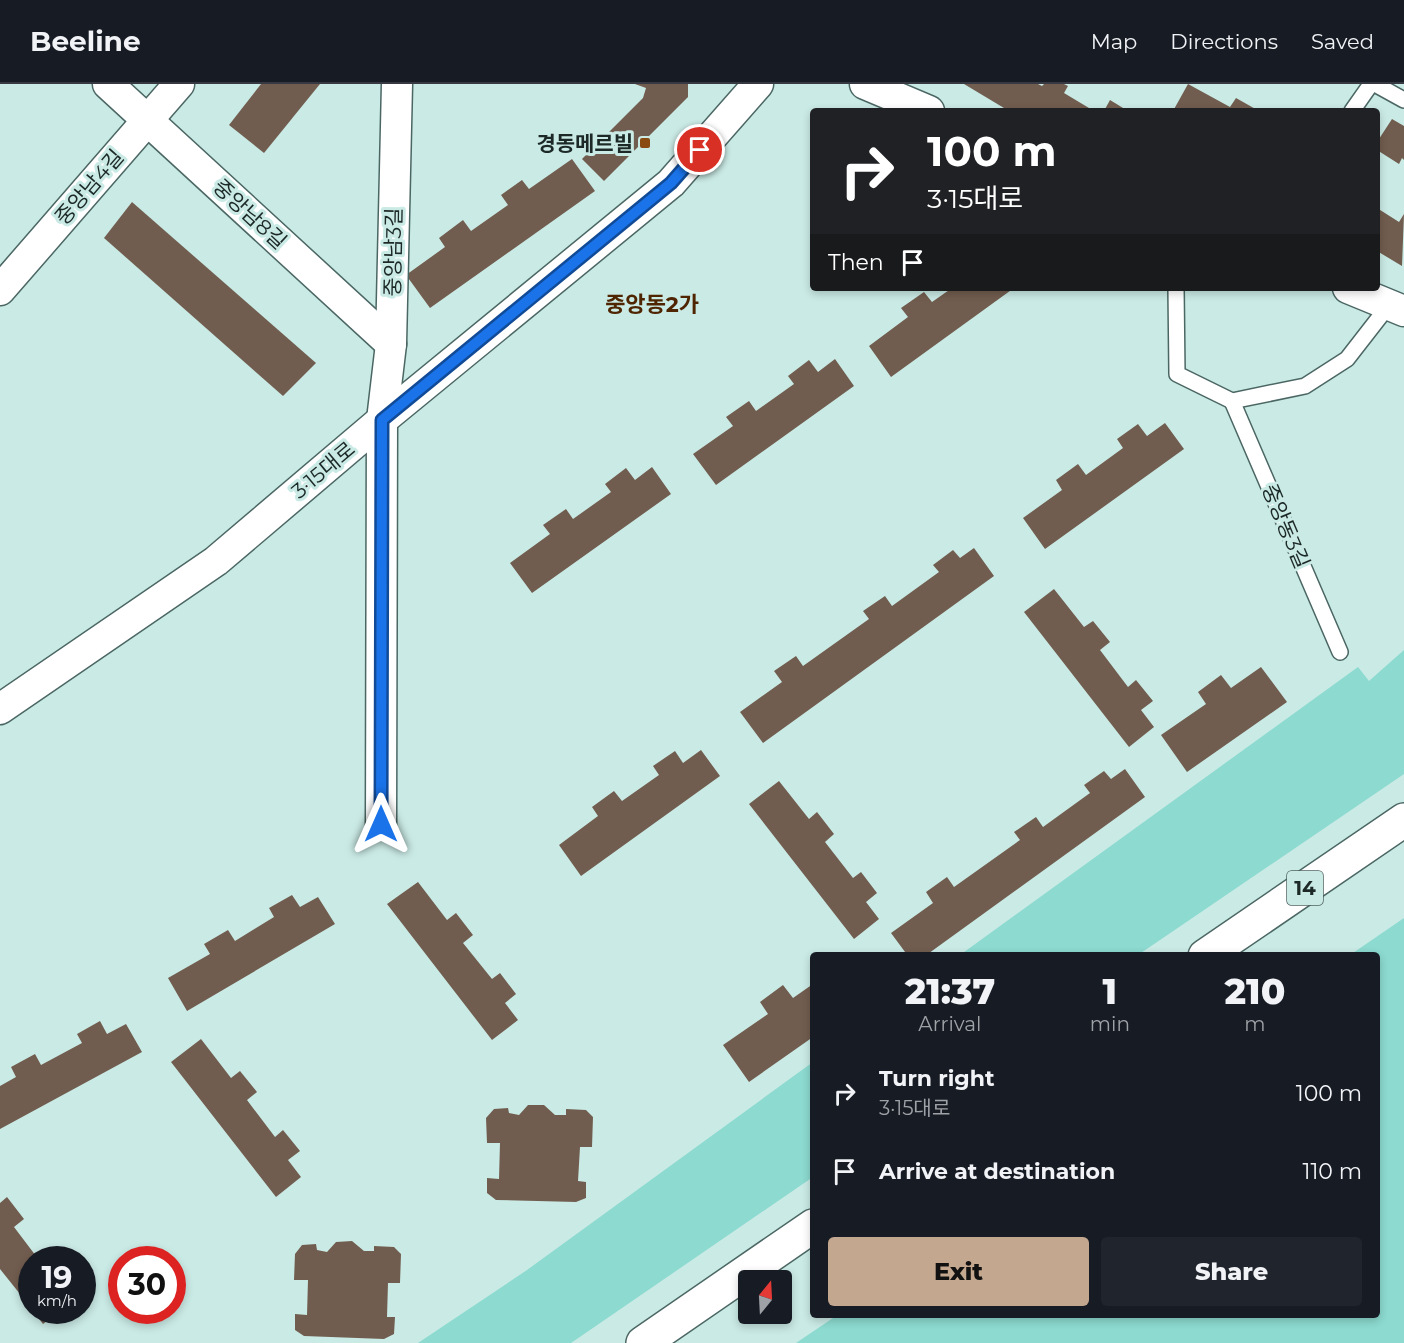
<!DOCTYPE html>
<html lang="en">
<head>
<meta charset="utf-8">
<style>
  :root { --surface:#171b24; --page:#20242c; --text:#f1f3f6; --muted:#9ea1a6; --line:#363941; --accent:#c3a78f }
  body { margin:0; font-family:Montserrat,"Noto Sans KR",sans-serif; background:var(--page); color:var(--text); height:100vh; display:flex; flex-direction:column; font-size:22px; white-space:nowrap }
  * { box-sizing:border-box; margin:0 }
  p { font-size:20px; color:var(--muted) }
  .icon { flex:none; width:33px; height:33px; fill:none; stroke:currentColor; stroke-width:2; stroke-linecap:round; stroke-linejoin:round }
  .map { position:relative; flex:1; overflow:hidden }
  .drawer { position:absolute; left:810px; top:868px; width:570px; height:366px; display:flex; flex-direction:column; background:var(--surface); border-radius:6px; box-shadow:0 3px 9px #0003 }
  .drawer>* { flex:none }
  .banner { position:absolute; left:810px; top:24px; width:570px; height:183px; border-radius:6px; box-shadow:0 3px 9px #0003; background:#202124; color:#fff; overflow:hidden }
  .needle { width:39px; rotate:18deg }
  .fabs { position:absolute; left:738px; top:1186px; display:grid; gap:12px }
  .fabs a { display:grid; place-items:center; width:54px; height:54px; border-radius:6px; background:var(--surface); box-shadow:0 3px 9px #0003; font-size:30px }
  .speed { position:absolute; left:18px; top:1162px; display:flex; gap:12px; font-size:30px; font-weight:700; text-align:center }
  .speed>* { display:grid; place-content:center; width:78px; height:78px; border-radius:50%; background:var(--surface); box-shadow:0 3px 9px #0003; line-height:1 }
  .speed small { font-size:15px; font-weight:400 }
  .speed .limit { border:9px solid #d22; background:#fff; color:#111 }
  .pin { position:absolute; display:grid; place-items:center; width:51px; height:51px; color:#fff; margin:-26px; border:3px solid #fff; border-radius:50%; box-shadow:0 2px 6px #0007 }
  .me { position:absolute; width:66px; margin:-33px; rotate:0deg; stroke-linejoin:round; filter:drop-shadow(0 0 4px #0008) }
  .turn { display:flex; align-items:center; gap:21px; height:126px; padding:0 18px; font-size:27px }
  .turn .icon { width:78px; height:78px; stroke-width:2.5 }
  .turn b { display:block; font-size:42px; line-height:51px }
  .then { display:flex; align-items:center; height:57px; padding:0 18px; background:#0003; gap:12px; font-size:22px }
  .eta { display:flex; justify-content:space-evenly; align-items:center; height:102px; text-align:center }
  .eta b { font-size:36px; font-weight:800; line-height:42px }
  .cta { display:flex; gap:12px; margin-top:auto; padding:12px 18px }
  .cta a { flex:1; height:69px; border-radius:6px; background:var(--accent); color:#111; font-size:24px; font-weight:800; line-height:69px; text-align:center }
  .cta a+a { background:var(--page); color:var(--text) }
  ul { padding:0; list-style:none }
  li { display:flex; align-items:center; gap:18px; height:78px; padding:0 18px }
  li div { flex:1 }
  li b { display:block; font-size:22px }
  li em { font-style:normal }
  header { display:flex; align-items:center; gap:36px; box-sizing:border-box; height:84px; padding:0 30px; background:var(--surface); border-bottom:2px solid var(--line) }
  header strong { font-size:28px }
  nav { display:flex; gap:33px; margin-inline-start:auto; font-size:21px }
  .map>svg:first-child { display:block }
  .green { fill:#8cdad0 }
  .building { fill:#715d4f }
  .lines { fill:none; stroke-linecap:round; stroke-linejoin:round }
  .lane-casing { stroke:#4b6764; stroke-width:18 }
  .street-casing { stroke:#4b6764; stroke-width:33 }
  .primary-casing { stroke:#4b6764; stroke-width:36 }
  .lane { stroke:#fff; stroke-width:15 }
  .street { stroke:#fff; stroke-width:30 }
  .primary { stroke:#fff; stroke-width:33 }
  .route-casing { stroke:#114b97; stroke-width:15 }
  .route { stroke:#1a73e8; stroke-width:10 }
  .poi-dot { fill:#8a4b11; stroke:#caeae5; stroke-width:2 }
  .labels { text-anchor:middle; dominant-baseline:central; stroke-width:6; stroke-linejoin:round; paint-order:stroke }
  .shield { fill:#caeae5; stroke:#506360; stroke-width:1.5 }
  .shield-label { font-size:20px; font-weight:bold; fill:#1c2927 }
  .poi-label { font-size:21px; font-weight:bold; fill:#1c2927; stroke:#caeae5; text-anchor:end }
  .street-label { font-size:21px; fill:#1c2927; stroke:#caeae5 }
  .neighbourhood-label { font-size:22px; font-weight:bold; fill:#4f2400; stroke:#caeae5 }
</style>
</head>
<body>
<header>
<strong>Beeline</strong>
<nav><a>Map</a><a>Directions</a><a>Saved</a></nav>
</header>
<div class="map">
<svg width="1404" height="1259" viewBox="0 0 1404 1259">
  <rect width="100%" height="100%" fill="#caeae5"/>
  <!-- green -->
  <g class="green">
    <path d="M1404 566V690L1138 871H960L1358 583 1369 597Z"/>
    <path d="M1404 834V1259H796L836 1232H1377V872L1350 871Z"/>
    <path d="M813 978V1093L571 1259H418L527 1186Z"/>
  </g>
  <!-- building -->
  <g class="building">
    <path d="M261 0H320L264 69 229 41Z"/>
    <path d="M635 0H688V13L604 97 582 75 643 14 646 4Z"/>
    <path d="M964 0H1038L1042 2 1044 0H1064L1068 2 1064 9 1094 27H1009Z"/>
    <path d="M1188 0 1230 23 1236 14 1259 27H1173Z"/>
    <path d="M1110 16 1128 27H1104Z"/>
    <path d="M1392 35 1404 42V76L1402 74 1399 80 1377 66V58Z"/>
    <path d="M572 75 595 107 430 224 406 191 445 163 439 154 463 136 471 147 508 121 501 111 522 96 529 105Z"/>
    <path d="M132 118 316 279 283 312 104 154Z"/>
    <path d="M1377 124 1399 138 1404 130 1402 182 1377 167Z"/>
    <path d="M952 204H1014L891 293 869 262 908 233 901 224 924 208 932 218Z"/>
    <path d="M835 275 854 302 716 401 693 370 733 342 726 333 749 317 756 327 794 300 788 292 809 276 818 288Z"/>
    <path d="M1165 339 1184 365 1045 465 1023 434 1062 406 1056 396 1078 380 1086 391 1123 364 1117 355 1138 340 1147 352Z"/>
    <path d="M652 383 671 410 532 509 510 479 550 450 543 441 566 425 573 435 611 408 605 400 626 384 635 396Z"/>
    <path d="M974 464 994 492 763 659 740 628 782 598 774 587 796 572 803 582 869 535 863 527 885 512 892 522 939 488 933 481 953 466 960 474Z"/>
    <path d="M1054 505 1084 543 1093 537 1110 558 1100 566 1128 603 1136 596 1153 617 1141 626 1154 643 1129 663 1024 528Z"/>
    <path d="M1261 583 1287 618 1187 688 1161 651 1206 620 1198 608 1221 591 1231 604Z"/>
    <path d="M701 666 720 692 581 792 559 761 598 732 592 723 614 707 622 717 659 691 653 682 675 667 683 679Z"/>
    <path d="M1125 685 1145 713 925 872H908L891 849 933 819 926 808 947 793 954 803 1020 756 1014 748 1036 733 1043 743 1090 709 1084 701 1104 687 1111 695Z"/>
    <path d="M779 697 809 735 817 728 834 750 825 758 853 794 861 788 877 809 866 818 879 835 854 855 749 720Z"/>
    <path d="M418 798 447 836 456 829 473 851 463 859 492 895 500 889 516 910 505 919 518 936 492 956 387 820Z"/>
    <path d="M292 811 300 823 318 813 335 840 187 927 168 894 210 870 204 860 228 846 235 857 274 833 269 824Z"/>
    <path d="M813 900V953L749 998 723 961 768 930 760 918 783 901 793 914Z"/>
    <path d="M100 937 107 950 126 940 142 968 0 1045V1002L16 993 11 983 35 970 41 981 82 959 77 950Z"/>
    <path d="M201 955 231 994 240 987 257 1008 247 1016 275 1053 283 1046 300 1067 288 1076 301 1093 276 1113 171 978Z"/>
    <path d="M528 1021H544L555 1031H566V1025L586 1026 593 1033 592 1063H580L578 1097 586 1098V1114L576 1118 496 1116 487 1109V1094L499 1095 500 1059H487L486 1034 494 1025 508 1024 509 1029 519 1031Z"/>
    <path d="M7 1113 24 1135 14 1143 39 1176H32V1225L0 1185V1119Z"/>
    <path d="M352 1157 364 1167H374V1162L394 1163 401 1170 400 1199H388L387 1233H395L394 1250 384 1255 304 1252 295 1246V1230L307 1231 308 1196H294L295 1170 302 1161 316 1160 317 1166 327 1168 336 1158Z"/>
    <path d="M33 1227H60L43 1240Z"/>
  </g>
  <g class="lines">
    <defs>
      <g id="lane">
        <path d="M1375 0 1404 16"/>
        <path d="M1352 27 1371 0"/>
        <path d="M1176 204 1177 290 1232 317 1305 302 1347 275 1389 221"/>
        <path d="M1232 317 1340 568"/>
      </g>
      <g id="street">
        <path d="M108 0 391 260"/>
        <path d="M865 0 929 27"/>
        <path d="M1348 204 1404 227"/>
        <path d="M0 206 179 0"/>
        <path d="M0 625 216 477 382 336 671 99 758 0"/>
        <path d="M381 740 382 336 391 260 397 0"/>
      </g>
      <g id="primary">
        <path d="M1205 872 1404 736"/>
        <path d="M643 1259 813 1142"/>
      </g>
    </defs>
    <!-- lane casing -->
    <use href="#lane" class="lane-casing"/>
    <!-- street casing -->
    <use href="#street" class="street-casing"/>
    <!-- primary casing -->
    <use href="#primary" class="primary-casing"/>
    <!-- lane -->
    <use href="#lane" class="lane"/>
    <!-- street -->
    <use href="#street" class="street"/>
    <!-- primary -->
    <use href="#primary" class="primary"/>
  </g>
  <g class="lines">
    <defs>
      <path id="route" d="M381 740 382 336 671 99 700 66"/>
    </defs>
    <!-- route casing -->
    <use href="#route" class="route-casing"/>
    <!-- route -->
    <use href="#route" class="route"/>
  </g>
  <!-- markers -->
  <rect class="poi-dot" x="639" y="53" width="12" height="12" rx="3"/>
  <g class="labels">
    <!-- shield labels -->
    <rect class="shield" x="1287" y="787" width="36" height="34" rx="4.5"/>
    <g class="shield-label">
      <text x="1305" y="804">14</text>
    </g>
    <!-- poi labels -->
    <g class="poi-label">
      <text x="633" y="59">경동메르빌</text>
    </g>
    <!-- street labels -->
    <g class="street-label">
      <text transform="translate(89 103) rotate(-49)">중앙남4길</text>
      <text transform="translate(250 130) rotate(43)">중앙남8길</text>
      <text transform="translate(393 168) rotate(-89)">중앙남3길</text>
      <text transform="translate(323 386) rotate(-40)">3·15대로</text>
      <text transform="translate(1286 442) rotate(67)">중앙동3길</text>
    </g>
    <!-- neighbourhood labels -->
    <g class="neighbourhood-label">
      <text x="652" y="220">중앙동2가</text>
    </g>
  </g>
</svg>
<div class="fabs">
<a><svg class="needle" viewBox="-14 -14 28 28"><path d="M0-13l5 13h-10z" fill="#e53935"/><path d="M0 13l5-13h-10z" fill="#9ea1a6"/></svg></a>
</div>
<div class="speed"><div>19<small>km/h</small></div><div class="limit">30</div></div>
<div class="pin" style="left:700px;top:66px;background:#d93025"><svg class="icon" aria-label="arrive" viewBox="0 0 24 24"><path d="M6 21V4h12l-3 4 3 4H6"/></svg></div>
<svg class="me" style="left:381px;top:740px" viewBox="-20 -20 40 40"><path d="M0-17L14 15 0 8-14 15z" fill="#1a73e8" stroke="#fff" stroke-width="4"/></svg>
<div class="banner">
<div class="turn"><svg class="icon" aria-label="right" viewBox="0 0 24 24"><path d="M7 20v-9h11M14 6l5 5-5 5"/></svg><div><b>100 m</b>3·15대로</div></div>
<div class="then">Then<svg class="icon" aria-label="arrive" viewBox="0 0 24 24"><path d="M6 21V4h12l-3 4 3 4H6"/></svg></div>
</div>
<section class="drawer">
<div class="eta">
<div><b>21:37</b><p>Arrival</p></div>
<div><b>1</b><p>min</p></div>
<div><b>210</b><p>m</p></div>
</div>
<ul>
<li><svg class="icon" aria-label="right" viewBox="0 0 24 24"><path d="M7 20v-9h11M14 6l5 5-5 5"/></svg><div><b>Turn right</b><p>3·15대로</p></div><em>100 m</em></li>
<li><svg class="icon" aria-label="arrive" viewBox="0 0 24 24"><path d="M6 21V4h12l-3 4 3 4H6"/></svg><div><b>Arrive at destination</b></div><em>110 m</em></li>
</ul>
<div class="cta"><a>Exit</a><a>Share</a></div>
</section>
</div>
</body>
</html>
